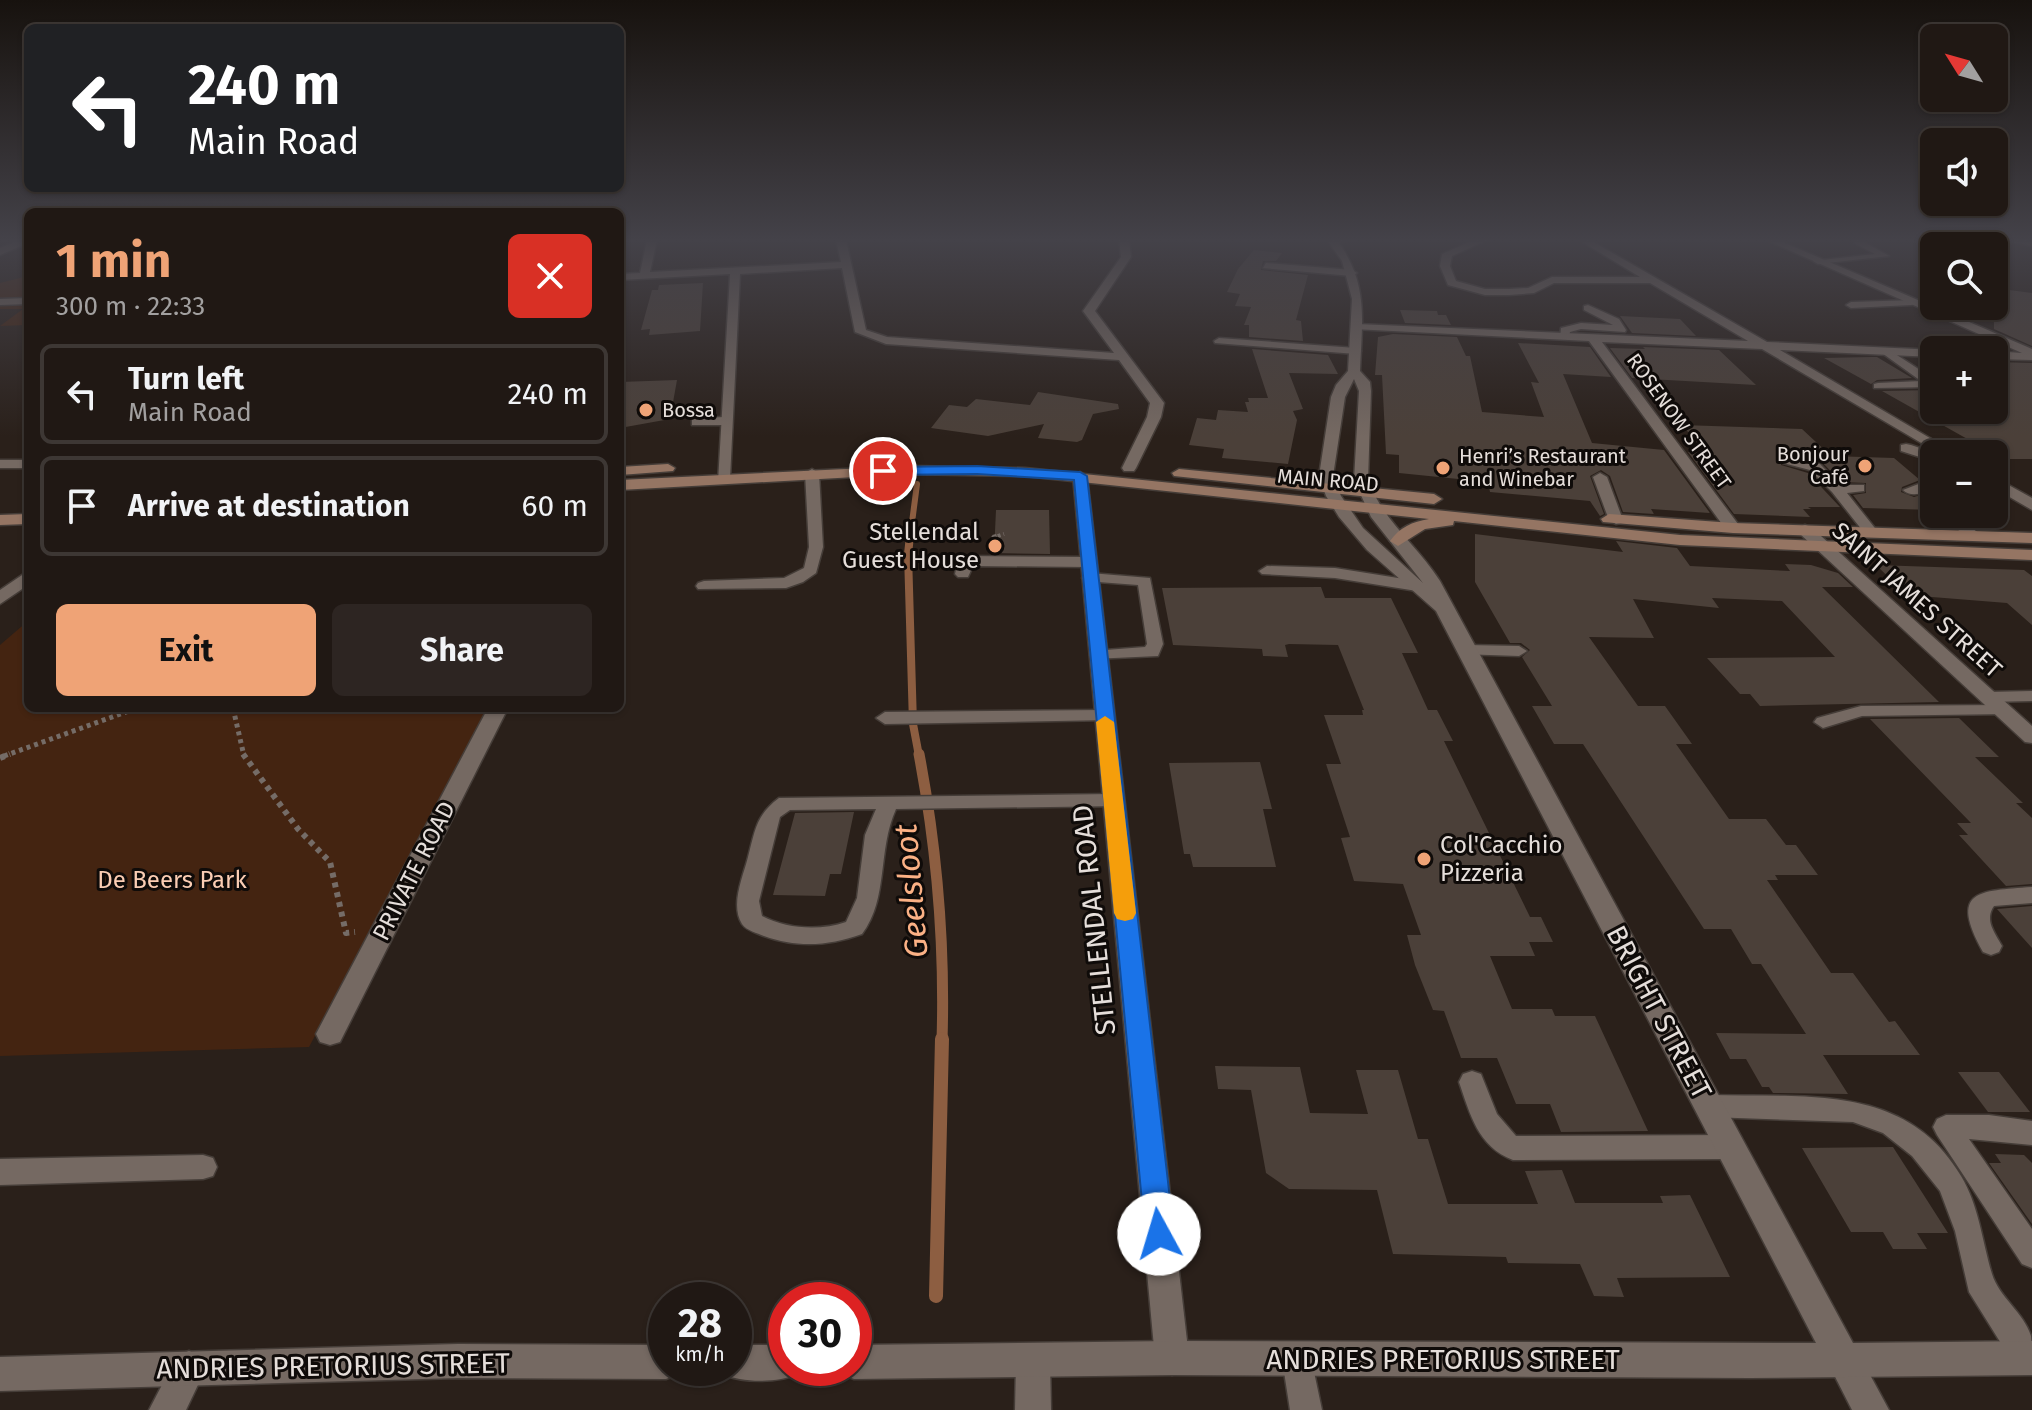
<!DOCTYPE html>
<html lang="en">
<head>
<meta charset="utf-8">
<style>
  :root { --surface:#201814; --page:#2d2522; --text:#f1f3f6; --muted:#a2a0a0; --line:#3d3734; --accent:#efa376 }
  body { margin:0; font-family:"Fira Sans",sans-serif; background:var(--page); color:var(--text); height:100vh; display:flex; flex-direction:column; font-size:30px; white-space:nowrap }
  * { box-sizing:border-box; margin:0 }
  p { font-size:26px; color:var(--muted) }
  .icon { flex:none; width:44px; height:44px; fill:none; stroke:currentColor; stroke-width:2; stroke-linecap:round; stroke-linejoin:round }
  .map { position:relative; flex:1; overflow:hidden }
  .side { position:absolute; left:24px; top:208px; width:600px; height:504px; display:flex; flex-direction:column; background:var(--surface); border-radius:12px; box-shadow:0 2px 6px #0004,0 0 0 2px var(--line) }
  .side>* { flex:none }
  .top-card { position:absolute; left:24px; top:24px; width:600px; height:168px; border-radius:12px; box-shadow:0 2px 6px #0004,0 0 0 2px var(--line); background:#202124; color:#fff; overflow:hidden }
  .needle { width:52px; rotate:307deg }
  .controls { position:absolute; left:1920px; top:24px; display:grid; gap:16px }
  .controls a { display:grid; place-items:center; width:88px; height:88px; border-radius:12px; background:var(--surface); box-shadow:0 2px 6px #0004,0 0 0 2px var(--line); font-size:40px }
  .speed { position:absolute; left:648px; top:1282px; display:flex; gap:16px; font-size:40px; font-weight:700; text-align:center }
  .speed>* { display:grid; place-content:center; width:104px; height:104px; border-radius:50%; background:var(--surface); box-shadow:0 2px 6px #0004,0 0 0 2px var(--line); line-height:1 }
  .speed small { font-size:20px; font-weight:400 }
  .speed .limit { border:12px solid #d22; background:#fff; color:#111 }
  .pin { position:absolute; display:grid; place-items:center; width:68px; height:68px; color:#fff; margin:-34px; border:4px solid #fff; border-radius:50%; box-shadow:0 2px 8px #0007 }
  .me { position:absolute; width:88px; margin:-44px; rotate:354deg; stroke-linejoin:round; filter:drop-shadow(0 0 6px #0008) }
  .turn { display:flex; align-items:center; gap:28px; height:168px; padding:0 32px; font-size:36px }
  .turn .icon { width:104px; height:104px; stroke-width:2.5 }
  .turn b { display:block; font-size:56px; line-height:68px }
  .round { display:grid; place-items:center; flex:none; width:84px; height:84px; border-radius:12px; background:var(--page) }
  .overview { display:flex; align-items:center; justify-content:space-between; height:136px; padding:0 32px }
  h1 { font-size:48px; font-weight:700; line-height:60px; color:var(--accent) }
  .action { display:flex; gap:16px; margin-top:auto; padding:16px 32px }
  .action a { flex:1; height:92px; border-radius:12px; background:var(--accent); color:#111; font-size:32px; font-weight:700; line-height:92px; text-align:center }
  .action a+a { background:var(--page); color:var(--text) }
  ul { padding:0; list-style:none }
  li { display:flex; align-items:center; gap:24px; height:100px; margin:0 16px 12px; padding:0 16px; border:4px solid var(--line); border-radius:12px }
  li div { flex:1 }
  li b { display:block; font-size:30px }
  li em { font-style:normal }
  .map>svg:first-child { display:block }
  .green { fill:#442411 }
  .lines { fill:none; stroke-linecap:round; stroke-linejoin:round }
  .stream-far3 { stroke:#8d5e41; stroke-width:6 }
  .stream-far2 { stroke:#8d5e41; stroke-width:8 }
  .stream-far1 { stroke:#8d5e41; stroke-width:11 }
  .stream { stroke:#8d5e41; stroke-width:14 }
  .building { fill:#4b4039 }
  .service-casing { stroke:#453d38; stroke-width:3 }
  .minor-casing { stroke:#453d38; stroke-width:3 }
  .tertiary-casing { stroke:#453d38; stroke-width:3 }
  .secondary-casing { stroke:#453d38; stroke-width:3 }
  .path-far2 { stroke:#756c67; stroke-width:4; stroke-dasharray:3 3; stroke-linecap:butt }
  .path-far1 { stroke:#756c67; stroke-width:5; stroke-dasharray:4 4; stroke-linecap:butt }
  .path { stroke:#756c67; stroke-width:6; stroke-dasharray:5 5; stroke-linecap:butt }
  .service { fill:#756962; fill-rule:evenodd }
  .minor { fill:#756962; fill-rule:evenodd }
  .tertiary { fill:#756962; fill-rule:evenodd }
  .secondary { fill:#957563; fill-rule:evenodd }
  .route { fill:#1a73e8; stroke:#114b97; stroke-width:2 }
  .slow { fill:#f59e0b }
  .poi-dot { fill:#efa376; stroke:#0f0b09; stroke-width:3 }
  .labels { text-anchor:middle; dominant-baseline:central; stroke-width:6; stroke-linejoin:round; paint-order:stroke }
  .far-poi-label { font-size:20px; fill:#e5deda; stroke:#0f0b09; text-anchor:start }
  .far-street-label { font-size:20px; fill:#e5deda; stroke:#0f0b09 }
  .poi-label { font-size:24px; fill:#e5deda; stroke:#0f0b09; text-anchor:end }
  .street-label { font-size:24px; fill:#e5deda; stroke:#0f0b09 }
  .park-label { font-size:24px; fill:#fbcdb3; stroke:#0f0b09 }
  .near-street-label { font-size:28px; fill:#e5deda; stroke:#0f0b09 }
  .near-water-label { font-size:32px; font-style:italic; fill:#fbb185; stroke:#0f0b09 }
</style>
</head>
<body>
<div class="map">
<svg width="2032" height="1410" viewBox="0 0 2032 1410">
  <rect width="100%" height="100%" fill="#2a201a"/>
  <!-- green -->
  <g class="green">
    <path d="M28 276V325L0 326 23 309H0V283Z"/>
    <path d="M28 621V708H491L309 1047 0 1056V645Z"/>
  </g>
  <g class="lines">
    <!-- stream-far3 -->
    <path class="stream-far3" d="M910 538 917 484"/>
    <!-- stream-far2 -->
    <path class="stream-far2" d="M910 536 908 554 913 724 919 756"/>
    <!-- stream-far1 -->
    <path class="stream-far1" d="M919 754C937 849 945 945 942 1041"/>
    <!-- stream -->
    <path class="stream" d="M936 1296 942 1039"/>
  </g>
  <!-- building -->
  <g class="building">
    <path d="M1254 250 1282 253 1276 261H1263L1261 270 1308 275 1296 320 1301 321 1303 341 1249 337V325H1244L1251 307 1235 306 1240 294 1227 292 1238 269Z"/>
    <path d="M703 283 700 331 649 335 650 329 641 330 652 290H658L659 285Z"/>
    <path d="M1994 288 2032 293V346L1994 329V313H1998Z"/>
    <path d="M1400 310 1437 311 1438 315H1446L1451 325 1405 323Z"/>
    <path d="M1620 316 1680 319 1696 336 1632 333Z"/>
    <path d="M1393 334 1457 337 1466 356H1470L1482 412 1544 417 1531 382 1539 383 1518 343 1590 347 1611 377 1563 374 1592 443 1664 450 1710 513 1651 509 1654 514 1623 512 1610 476 1601 470 1590 476 1604 514 1600 516 1590 501 1490 492 1488 482 1399 473V455L1386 454 1382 375H1375L1378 337Z"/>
    <path d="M1643 347 1719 350 1756 385 1632 378 1610 348 1645 349Z"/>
    <path d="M1252 349 1328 355 1338 374 1289 373 1303 409 1293 411 1297 420 1288 464 1222 458 1224 449 1189 445 1197 418 1216 420 1218 410 1248 412 1245 402H1249L1248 398H1268Z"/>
    <path d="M1871 357H1877L1912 378 1877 380 1871 384 1824 358Z"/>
    <path d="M1994 362 2032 363V459H2010L2004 454H1994L1882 391 1932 390 1934 410H1966L1994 426Z"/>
    <path d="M677 380 670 419 620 428V382Z"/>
    <path d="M1038 392 1118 404 1119 409 1093 414 1082 440 1077 442 1038 438 1044 424 988 436 931 428 949 405 967 407 976 399 1030 405Z"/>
    <path d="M1682 425 1802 429 1831 456 1894 458 1920 480 1902 487 1901 492 1914 497 1934 491V510L1863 508 1853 495 1866 493V483L1841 482 1821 461 1787 453 1781 455V465L1808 473 1840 507H1808L1811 509H1803L1810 517 1734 514 1688 452 1706 453Z"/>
    <path d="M996 510H1049L1050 554 994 553Z"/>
    <path d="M1475 534 1623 552 1616 541 1677 548 1690 566 1790 571 1785 564 1811 565 1838 573 1853 587H1822L1939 702 1760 706 1750 694H1740L1707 658 1835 657 1782 601 1712 598 1719 608 1633 599 1654 638 1589 637 1638 706H1665L1692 744H1676L1729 819H1766L1786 845H1796L1818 875H1775L1778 880H1767L1831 973H1853L1889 1022 1895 1021 1920 1055H1823L1848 1094 1773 1093 1769 1087H1762L1746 1059H1730L1716 1033 1806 1034 1761 964H1752L1731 929H1704L1583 744H1554L1532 706H1552L1522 657 1530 650 1521 643H1510L1475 582Z"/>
    <path d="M1876 565 2024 570 2032 576V625L2007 603 1907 595Z"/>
    <path d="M1321 587 1325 598H1391L1418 653H1402L1428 710H1437L1453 741H1444L1530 917H1541L1553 942H1529L1535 956H1490L1512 1009H1552L1555 1016H1595L1648 1131 1561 1132 1550 1104H1516L1497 1058H1461L1444 1011 1433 1010 1415 965 1407 935H1421L1403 884 1354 881 1341 838 1350 837 1326 764H1341L1324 715H1363L1362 710H1364L1338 645 1289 644 1285 645 1288 657 1263 656 1262 649 1173 645 1162 588Z"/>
    <path d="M1959 718 1999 757H1975L2023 803H2016L2032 818V884L2006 886 1959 835H1968L1957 823H1971L1870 719Z"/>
    <path d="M1260 762 1272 809H1263L1276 867H1193L1190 854H1184L1169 763Z"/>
    <path d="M854 812 841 874H830L825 896 773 895 795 813Z"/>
    <path d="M2032 906V948L1997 909Z"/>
    <path d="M1215 1066 1300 1067 1310 1113 1368 1114 1356 1070H1398L1418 1139H1428L1448 1204H1538L1525 1171 1562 1170 1575 1203H1663L1660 1196 1690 1195 1730 1277 1617 1278 1624 1297 1594 1296 1580 1264 1508 1263 1506 1257 1393 1254 1377 1190 1289 1189 1266 1173 1251 1090 1218 1089Z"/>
    <path d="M1958 1072H1999L2030 1112H1988Z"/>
    <path d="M1893 1147 1948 1233H1917L1927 1249H1893L1883 1232H1851L1802 1148Z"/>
    <path d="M1995 1154 2024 1155 2032 1163V1224L1989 1163H2001Z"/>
  </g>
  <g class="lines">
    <defs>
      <g id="service">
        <path d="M1854 240H1861L1889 256 1818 264 1813 261 1875 254 1854 243Z"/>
        <path d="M1266 263 1352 270 1357 273 1352 276 1263 268Z"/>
        <path d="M28 298V304L0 305V299Z"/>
        <path d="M1914 300V304L1911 305 1851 308 1846 305 1851 302Z"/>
        <path d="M1588 305 1619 319 1626 330 1625 332 1581 329 1570 332 1568 339H1560L1561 328 1581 323 1613 325 1584 310V306Z"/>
        <path d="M1219 338 1356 348 1361 351 1356 354 1215 343 1214 341Z"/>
        <path d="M1886 348 1934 379V387L1874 388V384L1878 383 1921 381 1882 353V349Z"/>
        <path d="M696 418 726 417 732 421 726 425H692V419Z"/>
        <path d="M1906 444 1911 445 1938 454H1934V461L1929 460 1901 451V445Z"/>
        <path d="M1788 456 1820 464 1840 485H1864V491L1847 493 1878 532 1876 535H1866L1832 492 1810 470 1783 463V457Z"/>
        <rect x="0" y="460" width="28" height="8"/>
        <path d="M812 469 819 473 823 547 816 573 803 582 786 588 698 589 696 586 698 583 704 581 784 578 804 568 809 547 805 473Z"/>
        <path d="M1600 473 1607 477 1623 520 1621 523 1616 524 1609 520 1593 477Z"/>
        <path d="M1934 478V488C1925 493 1911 498 1903 490Z"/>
        <path d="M1935 514H1952L1983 536 1981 539H1971Z"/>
        <path d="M966 556 1088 557 1096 562 1088 567 973 566 968 577H958L955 574 958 561Z"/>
        <path d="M1267 566 1335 568 1417 581 1425 586 1417 591 1335 578 1262 574 1259 571Z"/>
        <path d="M1090 573 1150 578 1163 644 1158 656 1092 659 1090 655 1092 651 1145 647 1147 644 1138 585 1085 581 1082 578Z"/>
        <path d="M1466 645 1519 646 1527 651 1519 656 1460 654 1458 650 1460 646Z"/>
        <path d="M2032 691V701L1988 702 1979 697 1988 692Z"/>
        <path d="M2003 705 2009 706 2012 710 2009 714 1862 716 1823 728 1814 722 1817 718 1861 706Z"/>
        <path d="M1104 710 1110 712 1113 716 1110 720 885 724 876 718 885 712Z"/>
        <path d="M1113 794 1120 796 1123 801 1120 806 896 809C877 851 889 898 862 934 829 946 797 948 764 936 757 933 747 931 742 924 730 905 743 877 748 857 755 831 756 815 779 798ZM876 809 865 835 857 898 846 922C820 931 787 929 762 916L759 901 780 817 790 810Z"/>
        <path d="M2032 887V903L1994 906C1984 920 1995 933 2002 946L1999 952 1991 955 1983 952C1949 890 1978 891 2032 887Z"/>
        <path d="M1472 1071 1481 1074 1497 1114 1516 1136 1731 1135 1741 1138 1744 1147 1741 1156 1731 1159 1513 1160C1478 1147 1470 1114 1459 1082L1463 1074Z"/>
        <path d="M1709 1095C1803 1098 1906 1082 1961 1176 1979 1206 1982 1241 1992 1274 1999 1297 2024 1313 2031 1336 2032 1345 2032 1361 2032 1372L2028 1374 2017 1369 1969 1292 1955 1231 1940 1191 1912 1156 1883 1133 1853 1122 1709 1117 1700 1114 1696 1106 1700 1098Z"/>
        <path d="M1946 1115H1989L2032 1121V1145L1969 1139 2032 1229V1268L2022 1264 1937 1135 1933 1127 1937 1119Z"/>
        <path d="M203 1155 213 1158 217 1167 213 1176 203 1179 0 1185V1159Z"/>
        <path d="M1298 1343 1309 1348 1322 1410H1290L1282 1359 1287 1348Z"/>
      </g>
      <g id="minor">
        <path d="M19 240H28V243L0 255V248Z"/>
        <path d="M647 240H657L650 272 841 262 836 240H846L866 330 887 337 1114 353 1083 311 1121 257 1119 240H1129L1131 257 1095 311 1164 403 1161 417 1136 468 1134 471H1124L1122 468 1147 417 1150 403 1119 360 886 344 855 332 842 268 740 274 730 479 728 482H718L730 274 620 280V274L640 273Z"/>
        <path d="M1329 240H1351L1333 244Z"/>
        <path d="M1474 240H1487L1452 256 1450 266 1456 281 1485 289H1509L1528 288 1552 277H1640L1579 240H1590L1767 342 1937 350 1934 357 1780 350 1957 454H1940L1762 349 1602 342 1741 528 1739 531H1727L1589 341 1353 329V325L1357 324 1748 341 1650 283H1554L1534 293 1509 295H1485L1448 285 1440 266 1442 254Z"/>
        <path d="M1766 240H1778L2032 349V360L1994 359V351L2022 353Z"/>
        <path d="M2003 240H2032V246Z"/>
        <path d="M1080 472 1087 476 1189 1358 1184 1370 1172 1375 1160 1370 1155 1358 1073 476Z"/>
        <path d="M1994 477 2032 498V510L1994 488Z"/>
        <path d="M1805 525 1811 527 2032 726V743L2025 742 1799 533V527Z"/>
        <path d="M28 571V585L0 604V590Z"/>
        <path d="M488 708H508L340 1042 330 1045 320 1042 316 1034Z"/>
        <path d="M1843 1342 1855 1347 1889 1410H1852L1826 1359 1831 1347Z"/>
        <path d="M1033 1345 1045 1350 1050 1362 1051 1410H1015L1016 1362 1021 1350Z"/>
        <path d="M189 1351 201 1356 206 1368 186 1410H149L177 1356Z"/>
      </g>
      <g id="tertiary">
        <path d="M1327 240H1337C1369 284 1362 319 1360 371L1370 382 1371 391 1368 480C1383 521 1417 545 1440 581L1853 1343 2032 1341V1375L1750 1378 1172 1375 854 1379 842 1374 839 1368H854V1345L1172 1341 1816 1343 1436 611 1367 550 1339 517 1326 496 1319 476 1331 397 1336 385 1348 371 1352 299 1342 261ZM1354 379 1359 391 1354 480 1371 517 1423 583 1363 528 1341 496 1333 476 1345 397Z"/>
        <path d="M458 1344 666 1345V1368H681L678 1374 666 1379 458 1378 0 1391V1357Z"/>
        <path d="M734 1345H786V1368H801L798 1374C777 1383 743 1383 722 1374L719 1368H734Z"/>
      </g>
      <g id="secondary">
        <path d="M668 464 675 468 673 471 620 475V467Z"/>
        <path d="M909 466 1025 468 1680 535 2032 550V560L1680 545 1454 521 1453 525 1425 529 1398 546 1390 541C1400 527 1412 522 1429 519L1025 476 909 474 620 490V480Z"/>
        <path d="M1179 469 1434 494 1442 499 1434 504 1174 476 1172 473Z"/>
        <path d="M28 514V524L0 525V515Z"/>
        <path d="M1609 514 1733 523 2032 533V543L1733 533 1603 522 1601 519Z"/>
      </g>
    </defs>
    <!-- service casing -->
    <use href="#service" class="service-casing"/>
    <!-- minor casing -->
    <use href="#minor" class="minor-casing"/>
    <!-- tertiary casing -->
    <use href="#tertiary" class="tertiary-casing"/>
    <!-- secondary casing -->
    <use href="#secondary" class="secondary-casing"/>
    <!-- path-far2 -->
    <path class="path-far2" d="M992 538 1004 534"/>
    <!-- path-far1 -->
    <g class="path-far1">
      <path d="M991 544V538L998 536"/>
      <path d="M233 708 244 756"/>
      <path d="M4 756 137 708"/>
    </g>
    <!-- path -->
    <g class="path">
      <path d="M243 754 298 829 330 862 346 933 355 932"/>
      <path d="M0 758 10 754"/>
    </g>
    <!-- service -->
    <use href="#service" class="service"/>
    <!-- minor -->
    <use href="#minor" class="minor"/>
    <!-- tertiary -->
    <use href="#tertiary" class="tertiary"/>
    <!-- secondary -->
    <use href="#secondary" class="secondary"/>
  </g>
  <!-- sky -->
  <linearGradient id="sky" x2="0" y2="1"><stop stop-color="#17120e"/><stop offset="0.55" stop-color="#444249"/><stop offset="1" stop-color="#444249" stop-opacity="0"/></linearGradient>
  <rect width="2032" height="437" fill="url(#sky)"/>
  <!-- route -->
  <path class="route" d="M977 466 1080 472 1087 476 1174 1234 1169 1244 1159 1248 1149 1244 1145 1234 1074 480 977 474 883 475 876 471 883 467Z"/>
  <!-- slow -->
  <path class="slow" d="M1105 716 1114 722 1136 913 1133 919 1125 921 1117 919 1114 913 1096 722Z"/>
  <!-- markers -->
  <g class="poi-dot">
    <circle cx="646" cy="410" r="8"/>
    <circle cx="1865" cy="466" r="8"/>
    <circle cx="1443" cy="468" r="8"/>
    <circle cx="995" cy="546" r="8"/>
    <circle cx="1424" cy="859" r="8"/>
  </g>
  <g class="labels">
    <!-- far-poi labels -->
    <g class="far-poi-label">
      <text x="662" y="410">Bossa</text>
      <text x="1849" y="454" text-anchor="end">Bonjour<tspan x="1849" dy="23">Café</tspan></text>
      <text x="1459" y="456">Henri’s Restaurant<tspan x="1459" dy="23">and Winebar</tspan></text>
    </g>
    <!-- far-street labels -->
    <g class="far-street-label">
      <text transform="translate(1679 421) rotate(54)">ROSENOW STREET</text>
      <text transform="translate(1328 480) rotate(5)">MAIN ROAD</text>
    </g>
    <!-- poi labels -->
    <g class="poi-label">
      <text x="979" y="532">Stellendal<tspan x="979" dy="28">Guest House</tspan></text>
      <text x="1440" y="845" text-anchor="start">Col'Cacchio<tspan x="1440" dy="28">Pizzeria</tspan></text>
    </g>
    <!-- street labels -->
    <g class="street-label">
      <text transform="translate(1917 600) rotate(42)">SAINT JAMES STREET</text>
      <text transform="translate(414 871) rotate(-63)">PRIVATE ROAD</text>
    </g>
    <!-- park labels -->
    <g class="park-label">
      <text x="172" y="880">De Beers Park</text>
    </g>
    <!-- near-street labels -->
    <g class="near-street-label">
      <text transform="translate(1094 920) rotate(-96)">STELLENDAL ROAD</text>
      <text transform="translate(1659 1012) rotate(62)">BRIGHT STREET</text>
      <text x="1443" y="1359">ANDRIES PRETORIUS STREET</text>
      <text transform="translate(333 1366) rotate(-1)">ANDRIES PRETORIUS STREET</text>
    </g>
    <!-- near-water labels -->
    <g class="near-water-label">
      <text transform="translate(911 891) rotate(-95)">Geelsloot</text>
    </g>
  </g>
</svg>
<div class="controls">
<a><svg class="needle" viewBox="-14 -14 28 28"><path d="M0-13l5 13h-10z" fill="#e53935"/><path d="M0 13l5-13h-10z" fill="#a2a0a0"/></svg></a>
<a><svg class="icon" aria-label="sound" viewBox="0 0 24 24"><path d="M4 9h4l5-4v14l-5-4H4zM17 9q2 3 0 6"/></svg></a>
<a><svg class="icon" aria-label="search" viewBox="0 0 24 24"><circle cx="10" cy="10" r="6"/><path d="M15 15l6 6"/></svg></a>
<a>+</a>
<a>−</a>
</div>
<div class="speed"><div>28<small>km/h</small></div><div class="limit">30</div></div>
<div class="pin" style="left:883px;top:471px;background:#d93025"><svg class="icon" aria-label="arrive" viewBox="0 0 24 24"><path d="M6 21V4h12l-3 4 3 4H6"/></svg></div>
<svg class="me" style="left:1159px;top:1234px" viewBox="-20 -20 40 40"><circle r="19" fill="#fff"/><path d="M0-13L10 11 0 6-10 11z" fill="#1a73e8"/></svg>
<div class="top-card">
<div class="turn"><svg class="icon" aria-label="left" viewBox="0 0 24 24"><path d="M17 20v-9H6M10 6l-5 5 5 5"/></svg><div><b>240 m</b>Main Road</div></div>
</div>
<section class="side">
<div class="overview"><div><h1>1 min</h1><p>300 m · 22:33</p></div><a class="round" style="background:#d93025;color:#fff"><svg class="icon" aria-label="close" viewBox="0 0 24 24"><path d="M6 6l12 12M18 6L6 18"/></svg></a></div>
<ul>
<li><svg class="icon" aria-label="left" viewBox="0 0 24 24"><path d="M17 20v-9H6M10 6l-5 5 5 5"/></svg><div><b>Turn left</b><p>Main Road</p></div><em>240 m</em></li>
<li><svg class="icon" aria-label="arrive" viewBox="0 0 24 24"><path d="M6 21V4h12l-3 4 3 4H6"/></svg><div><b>Arrive at destination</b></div><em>60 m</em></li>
</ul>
<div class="action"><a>Exit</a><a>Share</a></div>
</section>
</div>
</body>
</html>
